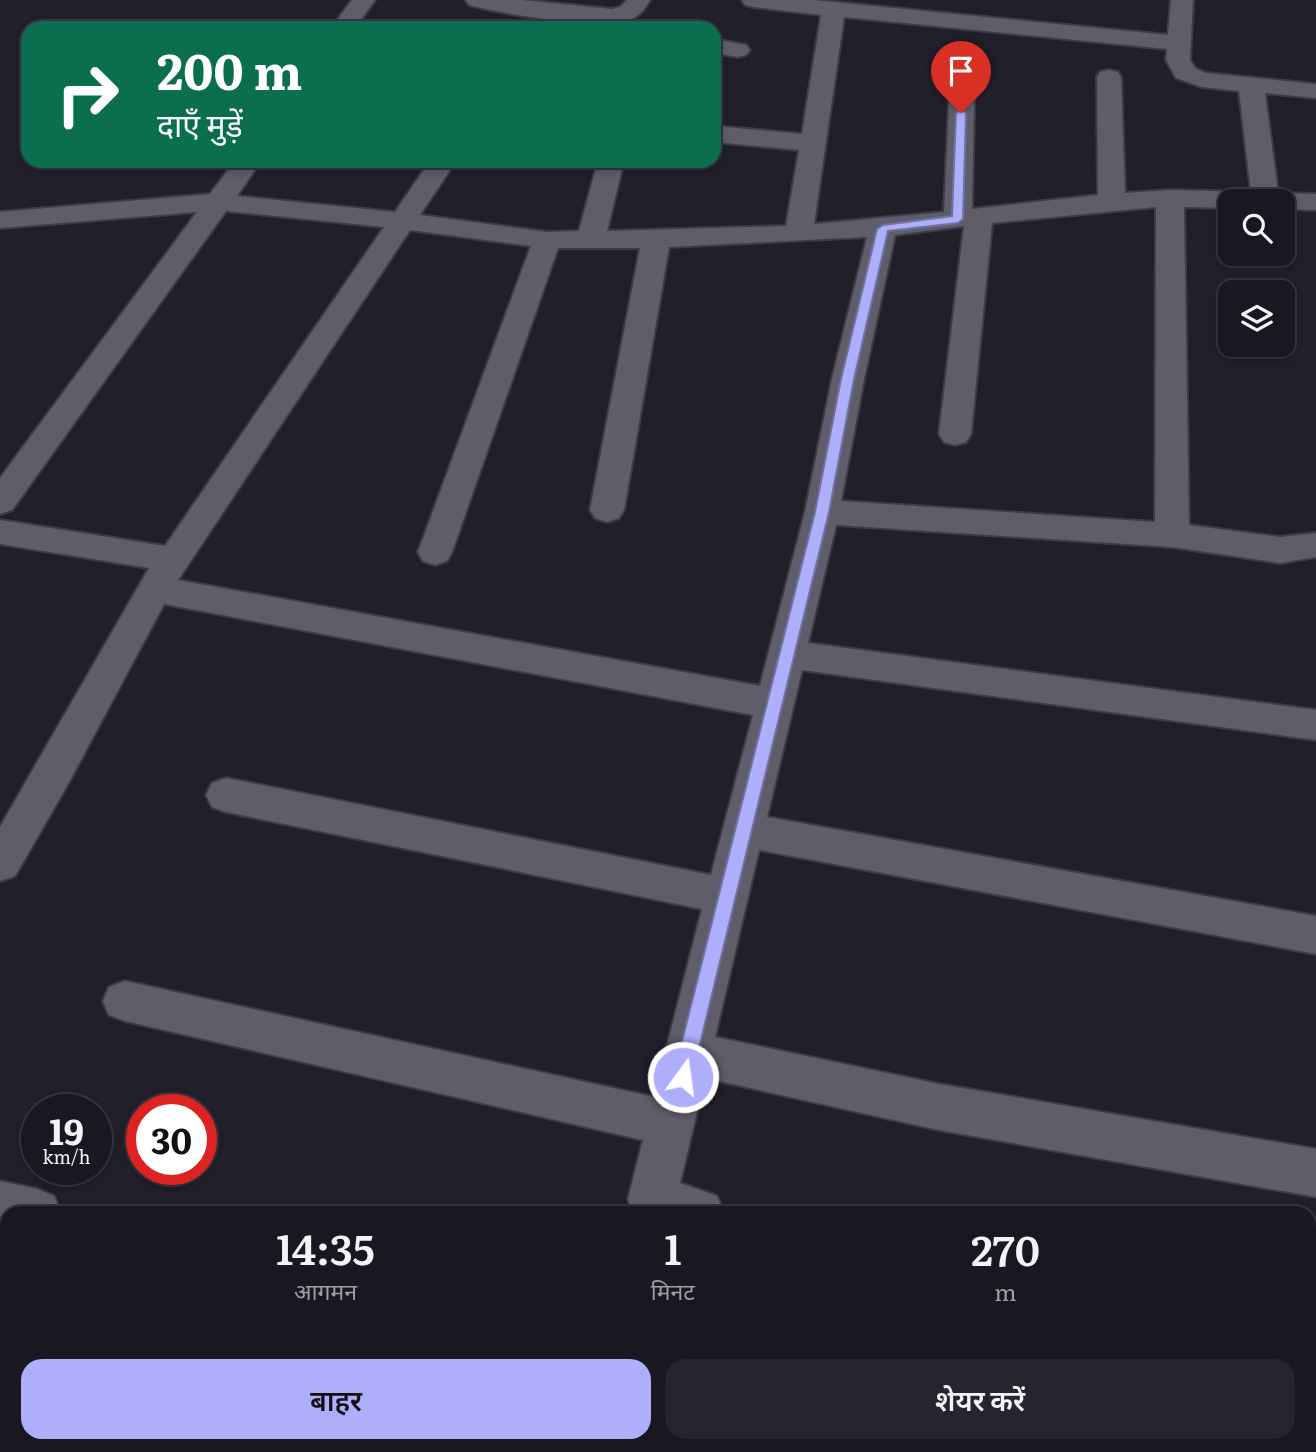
<!DOCTYPE html>
<html lang="hi">
<head>
<meta charset="utf-8">
<style>
  :root { --surface:#19171f; --page:#26242c; --text:#f1f3f6; --muted:#9f9fa4; --line:#37363d; --accent:#aeaefb }
  body { margin:0; font-family:Literata,"Noto Sans Devanagari",serif; background:var(--page); color:var(--text); height:100vh; display:flex; flex-direction:column; font-size:26px; white-space:nowrap }
  * { box-sizing:border-box; margin:0 }
  p { font-size:23px; color:var(--muted) }
  .icon { flex:none; width:38px; height:38px; fill:none; stroke:currentColor; stroke-width:2; stroke-linecap:round; stroke-linejoin:round }
  .map { position:relative; flex:1; overflow:hidden }
  .side { position:absolute; left:0px; top:1206px; width:1316px; height:247px; display:flex; flex-direction:column; background:var(--surface); border-radius:21px 21px 0 0; box-shadow:0 4px 10px #0003,0 0 0 2px var(--line) }
  .side>* { flex:none }
  .banner { position:absolute; left:21px; top:21px; width:700px; height:147px; border-radius:21px; box-shadow:0 4px 10px #0003,0 0 0 2px var(--line); background:#0b6e4f; color:#fff; overflow:hidden }
  .buttons { position:absolute; left:1218px; top:189px; display:grid; gap:14px }
  .buttons a { display:grid; place-items:center; width:77px; height:77px; border-radius:14px; background:var(--surface); box-shadow:0 4px 10px #0003,0 0 0 2px var(--line); font-size:35px }
  .speed { position:absolute; left:21px; top:1094px; display:flex; gap:14px; font-size:35px; font-weight:700; text-align:center }
  .speed>* { display:grid; place-content:center; width:91px; height:91px; border-radius:50%; background:var(--surface); box-shadow:0 4px 10px #0003,0 0 0 2px var(--line); line-height:1 }
  .speed small { font-size:18px; font-weight:400 }
  .speed .limit { border:10px solid #d22; background:#fff; color:#111 }
  .pin { position:absolute; display:grid; place-items:center; width:60px; height:60px; color:#fff; margin:-72px -30px; border-radius:50% 50% 50% 0; rotate:-45deg; box-shadow:0 0 7px #0007 }
  .pin .icon { rotate:45deg }
  .me { position:absolute; width:77px; margin:-38px; rotate:14deg; stroke-linejoin:round; filter:drop-shadow(0 0 5px #0008) }
  .turn { display:flex; align-items:center; gap:24px; height:147px; padding:0 21px; font-size:32px }
  .turn .icon { width:91px; height:91px; stroke-width:2.5 }
  .turn b { display:block; font-size:49px; line-height:60px }
  .eta { display:flex; justify-content:space-evenly; align-items:center; height:119px; text-align:center }
  .eta b { font-size:42px; font-weight:600; line-height:49px }
  .button { display:flex; gap:14px; margin-top:auto; padding:14px 21px }
  .button a { flex:1; height:80px; border-radius:21px; background:var(--accent); color:#111; font-size:28px; font-weight:600; line-height:80px; text-align:center }
  .button a+a { background:var(--page); color:var(--text) }
  .map>svg:first-child { display:block }
  .lines { fill:none; stroke-linecap:round; stroke-linejoin:round }
  .minor-casing { stroke:#3d3c44; stroke-width:4 }
  .minor { fill:#5f5d69; fill-rule:evenodd }
  .route { fill:#aeaefb; stroke:#7171a3; stroke-width:2 }
</style>
</head>
<body>
<div class="map">
<svg width="1316" height="1452" viewBox="0 0 1316 1452">
  <rect width="100%" height="100%" fill="#211f29"/>
  <g class="lines">
    <defs>
      <g id="minor">
        <path d="M352 0H375L355 28H331Z"/>
        <path d="M466 0H522L612 9 620 7 627 0H650C645 8 640 16 631 19 598 31 504 14 469 5Z"/>
        <path d="M742 0H814L1168 35 1171 0H1193L1190 60 1195 68 1206 73 1316 84V98L1265 93 1278 193 1316 194V210L1283 209V201H1230V208L1184 207 1189 525 1280 537 1316 533V557L1280 563 1172 547 836 525 808 643 1316 710V740L802 670 767 817 1316 916V954L759 850 715 1037 939 1084 1316 1149V1197L939 1130 705 1078 680 1183 717 1196 724 1213H633L628 1199 643 1140 125 1021 109 1015 103 1001 109 987 125 981 654 1097 702 909 226 812 212 807 206 795 212 783 226 778 711 875 753 715 164 604 69 782 15 876 0 881V827L149 568 0 544V520L165 546 384 227 226 211 12 510 0 514V478L197 212 0 228V212L210 194 235 161H261L237 196 395 212 430 161H456L420 215 547 232 579 231 598 161H624L607 231 786 226 799 150 714 142V126L802 134 821 15 753 7 745 5ZM844 17 1167 49 1166 60 1176 78 1202 87 1239 91 1251 192 1170 190 1125 193 1121 77 1118 72 1109 70 1100 72 1097 77 1098 195 972 209 975 60 972 55 963 53 954 55 951 60 944 212 814 224ZM1156 207 1155 522 841 501 864 379 895 235 964 226 939 434 944 442 955 445 966 442 971 434 992 223ZM410 230 531 246 418 552 423 561 435 565 447 561 452 552 558 248H640L590 510 595 518 607 522 619 518 624 510 669 247 867 237 832 379 805 512 760 686 178 580Z"/>
        <path d="M714 39 746 45 750 50 746 55 738 57 714 53Z"/>
        <path d="M0 1181 37 1189 54 1196 61 1213H7V1231L0 1229Z"/>
        <path d="M161 1446H215L212 1452H158Z"/>
        <path d="M800 1446H875L878 1452H803Z"/>
        <rect x="920" y="1446" width="54" height="6"/>
        <path d="M1085 1446H1168L1171 1452H1088Z"/>
      </g>
    </defs>
    <!-- minor casing -->
    <use href="#minor" class="minor-casing"/>
    <!-- minor -->
    <use href="#minor" class="minor"/>
  </g>
  <!-- route -->
  <path class="route" d="M961 110 966 113 963 219 958 223 888 231 854 379 829 512 692 1077 690 1083 683 1086 676 1083 673 1077 815 512 841 379 877 229 883 225 952 216 956 113Z"/>
</svg>
<div class="buttons">
<a><svg class="icon" aria-label="search" viewBox="0 0 24 24"><circle cx="10" cy="10" r="6"/><path d="M15 15l6 6"/></svg></a>
<a><svg class="icon" aria-label="layers" viewBox="0 0 24 24"><path d="M12 4l9 5-9 5-9-5zM3 14l9 5 9-5"/></svg></a>
</div>
<div class="speed"><div>19<small>km/h</small></div><div class="limit">30</div></div>
<div class="pin" style="left:961px;top:113px;background:#d93025"><svg class="icon" aria-label="arrive" viewBox="0 0 24 24"><path d="M6 21V4h12l-3 4 3 4H6"/></svg></div>
<svg class="me" style="left:683px;top:1077px" viewBox="-20 -20 40 40"><circle r="17" fill="#aeaefb" stroke="#fff" stroke-width="3"/><path d="M0-11L8 9 0 5-8 9z" fill="#fff"/></svg>
<div class="banner">
<div class="turn"><svg class="icon" aria-label="right" viewBox="0 0 24 24"><path d="M7 20v-9h11M14 6l5 5-5 5"/></svg><div><b>200 m</b>दाएँ मुड़ें</div></div>
</div>
<section class="side">
<div class="eta">
<div><b>14:35</b><p>आगमन</p></div>
<div><b>1</b><p>मिनट</p></div>
<div><b>270</b><p>m</p></div>
</div>
<div class="button"><a>बाहर</a><a>शेयर करें</a></div>
</section>
</div>
</body>
</html>
